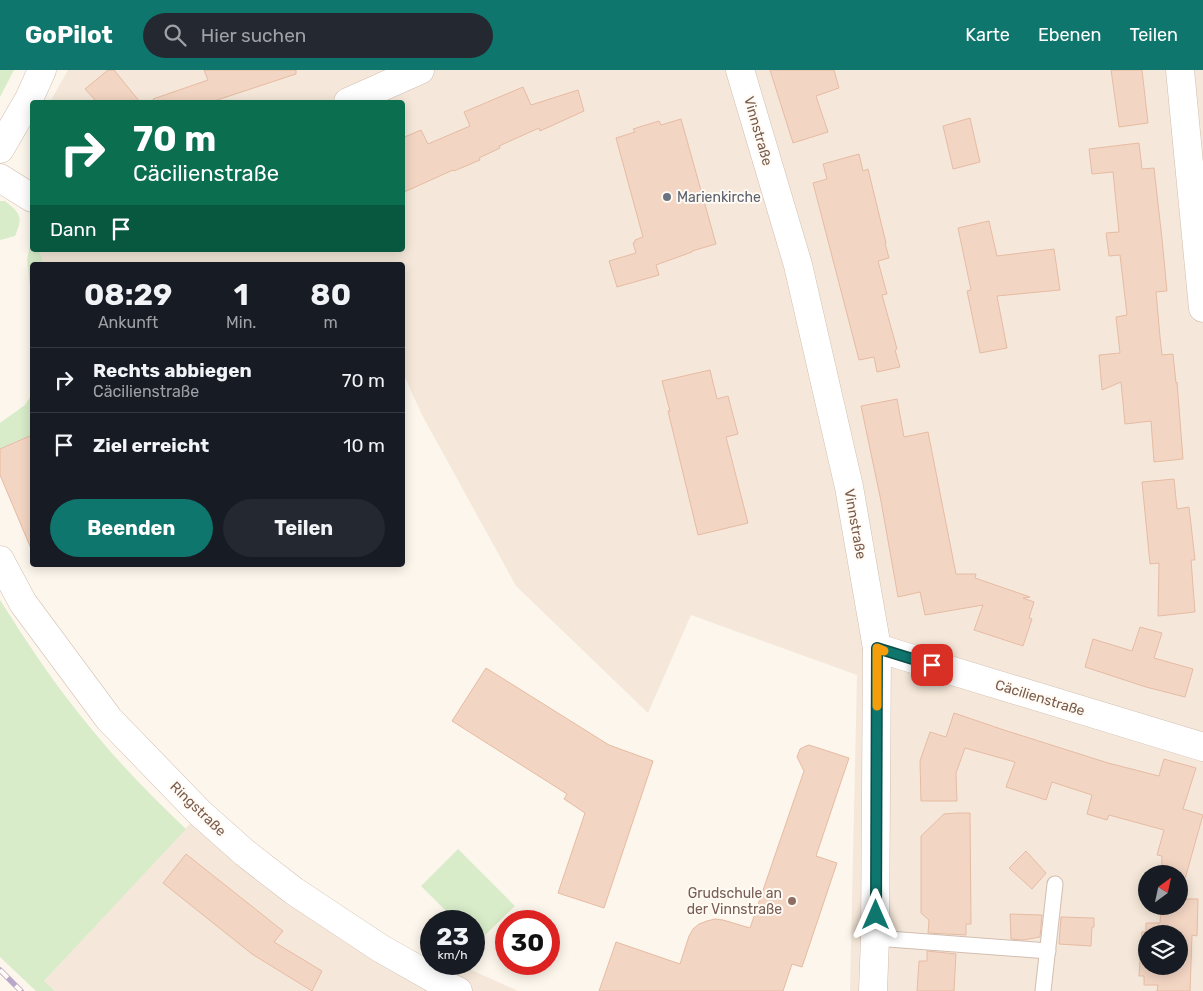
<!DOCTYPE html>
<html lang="de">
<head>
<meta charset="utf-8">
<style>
  :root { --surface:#171b24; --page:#242831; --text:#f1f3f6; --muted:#9ea1a6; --line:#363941; --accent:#0f766e }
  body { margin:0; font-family:Rubik,sans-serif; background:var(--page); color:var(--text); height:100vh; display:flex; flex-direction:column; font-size:19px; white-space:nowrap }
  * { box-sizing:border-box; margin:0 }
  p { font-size:16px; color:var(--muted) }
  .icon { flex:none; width:28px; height:28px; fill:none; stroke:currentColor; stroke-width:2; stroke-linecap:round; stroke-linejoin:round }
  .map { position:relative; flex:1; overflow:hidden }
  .drawer { position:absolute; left:30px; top:192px; width:375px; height:305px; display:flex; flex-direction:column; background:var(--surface); border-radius:5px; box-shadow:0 2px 12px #0003 }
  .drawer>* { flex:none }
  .hud { position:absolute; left:30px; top:30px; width:375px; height:152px; border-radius:5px; box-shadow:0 2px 12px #0003; background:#0b6e4f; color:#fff; overflow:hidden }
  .needle { width:32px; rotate:33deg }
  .buttons { position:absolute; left:1138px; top:795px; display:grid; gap:10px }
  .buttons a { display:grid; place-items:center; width:50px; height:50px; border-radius:50%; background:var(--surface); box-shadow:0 2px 12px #0003; font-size:25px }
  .speed { position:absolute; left:420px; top:840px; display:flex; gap:10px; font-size:25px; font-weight:700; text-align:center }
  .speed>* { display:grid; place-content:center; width:65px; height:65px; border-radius:50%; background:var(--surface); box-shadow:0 2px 12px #0003; line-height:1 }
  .speed small { font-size:12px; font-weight:400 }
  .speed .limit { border:8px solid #d22; background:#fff; color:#111 }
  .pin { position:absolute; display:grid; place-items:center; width:42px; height:42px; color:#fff; margin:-21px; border-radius:10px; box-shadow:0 2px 8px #0006 }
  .me { position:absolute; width:55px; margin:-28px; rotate:0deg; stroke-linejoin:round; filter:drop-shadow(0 0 4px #0008) }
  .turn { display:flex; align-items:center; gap:18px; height:105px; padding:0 20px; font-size:22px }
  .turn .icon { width:65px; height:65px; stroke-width:2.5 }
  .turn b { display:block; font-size:35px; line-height:42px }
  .then { display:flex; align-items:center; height:48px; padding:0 20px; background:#0003; gap:10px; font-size:19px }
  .eta { display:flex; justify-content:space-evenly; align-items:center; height:85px; text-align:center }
  .eta b { font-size:30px; font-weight:700; line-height:35px }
  .primary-button { display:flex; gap:10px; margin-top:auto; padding:10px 20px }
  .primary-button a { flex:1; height:58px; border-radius:30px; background:var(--accent); color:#fff; font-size:20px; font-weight:700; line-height:58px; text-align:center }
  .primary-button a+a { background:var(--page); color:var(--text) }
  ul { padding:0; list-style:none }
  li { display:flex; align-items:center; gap:15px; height:65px; padding:0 20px; border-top:1px solid var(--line) }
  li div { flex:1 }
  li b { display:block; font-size:19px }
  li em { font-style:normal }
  header { display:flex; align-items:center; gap:30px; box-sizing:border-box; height:70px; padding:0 25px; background:var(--accent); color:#fff }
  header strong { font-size:24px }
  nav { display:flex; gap:28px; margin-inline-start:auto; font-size:18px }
  .search { width:350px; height:45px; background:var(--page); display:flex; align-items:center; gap:12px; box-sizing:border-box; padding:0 18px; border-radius:28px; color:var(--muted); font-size:19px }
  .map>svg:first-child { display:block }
  .residential { fill:#f5e8da; fill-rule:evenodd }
  .green { fill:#d8ecc9 }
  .building { fill:#f3d5c3; stroke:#e6bba3; fill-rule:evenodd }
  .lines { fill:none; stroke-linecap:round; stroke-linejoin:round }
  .service-casing { stroke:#d1beb0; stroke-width:17 }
  .minor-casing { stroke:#d1beb0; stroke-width:29 }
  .service { stroke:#fff; stroke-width:15 }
  .minor { stroke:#fff; stroke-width:28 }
  .rail-casing { stroke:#b9a8c9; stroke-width:5.5 }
  .rail { stroke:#fffaf3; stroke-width:4; stroke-dasharray:11; stroke-linecap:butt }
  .route-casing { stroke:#0a4d48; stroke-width:12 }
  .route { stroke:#0f766e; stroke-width:9 }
  .slow { stroke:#f59e0b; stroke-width:9 }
  .worship-dot { fill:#6b7280; stroke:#fffaf3; stroke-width:2 }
  .education-dot { fill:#8d6e63; stroke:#fffaf3; stroke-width:2 }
  .labels { text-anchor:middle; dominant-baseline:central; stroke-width:4; stroke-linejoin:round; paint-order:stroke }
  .street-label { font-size:14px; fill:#7a5c4d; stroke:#fffaf3 }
  .worship-label { font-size:14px; fill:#5b616d; stroke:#fffaf3; text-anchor:start }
  .education-label { font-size:14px; fill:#785e54; stroke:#fffaf3; text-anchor:end }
</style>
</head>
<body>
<header>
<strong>GoPilot</strong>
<div class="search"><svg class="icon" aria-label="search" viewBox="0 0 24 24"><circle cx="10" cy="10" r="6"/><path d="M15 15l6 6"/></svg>Hier suchen</div>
<nav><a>Karte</a><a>Ebenen</a><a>Teilen</a></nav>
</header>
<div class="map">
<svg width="1203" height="921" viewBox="0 0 1203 921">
  <rect width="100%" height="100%" fill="#fdf6ec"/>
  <!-- residential -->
  <g class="residential">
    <path d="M68 0H1203V921H850L857 605 691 545 648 643 516 516 422 345 403 303 402 195H44L39 180H402V32H50ZM1146 804H1179V836H1146ZM1146 864H1179V896H1146Z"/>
    <path d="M200 743 447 916 465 897 518 921H55L44 911Z"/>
  </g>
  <!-- green -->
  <g class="green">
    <path d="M0 0H14L0 27Z"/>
    <path d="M0 131H5C21 144 23 147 15 166L0 170Z"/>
    <path d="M32 165V180H39L44 195H32V235L27 190Z"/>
    <path d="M32 324V365L0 379V353L25 335Z"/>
    <path d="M0 530C26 571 53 612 84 650 115 689 150 725 186 759L44 911 55 921H36L0 887Z"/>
    <path d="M458 779 515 836 477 873 474 869V851H456L421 816Z"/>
  </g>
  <!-- building -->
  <g class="building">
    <path d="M108 0H114L140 32H97L85 19Z"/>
    <path d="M204 0H296V4L211 32H154L153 29 208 10Z"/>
    <path d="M770 0H834L839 18 816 26 828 62 793 73Z"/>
    <path d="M1111 0H1142L1148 53 1119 57Z"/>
    <path d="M523 17 531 35 578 20 584 41 540 61 539 58 499 76 500 78 479 88 480 90 454 101 453 100 402 123V68L421 60 428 74 470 56 464 42Z"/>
    <path d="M970 48 980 92 953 99 943 56Z"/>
    <path d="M681 49 716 174 692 181V182L656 195 659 205 617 217 609 191 636 183 633 173 635 172V170L643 167 616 68 635 62 633 59 659 51 661 55Z"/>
    <path d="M1139 73 1142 99 1154 98 1162 169 1167 221 1156 222 1160 267 1162 285 1173 284 1176 313 1177 312 1183 389 1154 392 1151 351 1125 354 1121 312 1102 320 1099 285 1120 283 1116 247 1127 245 1120 185 1109 186 1106 163 1119 162 1113 102 1092 104 1089 79Z"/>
    <path d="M859 84 863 101 868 99 886 173H885L889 188 878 191 887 224 882 225 897 279 895 280 900 297 877 302 874 287 859 290 813 113 827 109 823 94Z"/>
    <path d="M989 151 997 186 1054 179 1060 220 997 226 1007 278 980 283 967 221 971 220 958 158Z"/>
    <path d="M710 300 717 329 728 326 738 364 726 367 748 453 698 465 668 341H670L662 311Z"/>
    <path d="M897 329 904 367 928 362 956 504H976L975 508 1030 527 1023 528 1034 532 1029 548 1032 549 1023 576 974 560 983 535 925 545 920 522 898 527 881 431 861 336Z"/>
    <path d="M32 365V481L0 405V379Z"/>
    <path d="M1174 409 1177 439 1189 437 1195 490H1191L1195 542 1158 546 1159 493 1150 494 1142 412Z"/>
    <path d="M1140 557 1162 563 1154 588 1193 599 1185 627 1146 617 1085 597 1093 569 1132 581Z"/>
    <path d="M486 598 609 675 653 691 604 838 558 823 585 743 564 729 567 724 452 651Z"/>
    <path d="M954 643 1004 660 1108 693 1159 706 1164 689 1196 698 1183 739 1203 745 1181 823H1186V829H1198L1197 866 1192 865 1190 921H1157L1158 915H1144V906H1139L1142 862H1146V853H1160L1161 836H1179V804H1161L1162 786 1157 785 1164 760 1109 745 1107 750 1087 744 1092 725 1052 712 1046 730 1006 717 1015 692 965 678 956 703 957 731H921L920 691 930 662 946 667ZM1146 864H1179V896H1146Z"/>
    <path d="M809 675 849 688 816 786 837 793 802 897 792 894 783 921H599L616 872 680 894 689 866 693 859 699 854 707 851 715 849 723 850 750 858 804 701 797 687 800 679 806 676Z"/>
    <path d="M958 743H970L971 854H966V865L928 863 929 850 921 843V766L944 744Z"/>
    <path d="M1026 781 1046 803 1032 819 1009 798Z"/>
    <path d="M186 784 283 861 274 872 322 901 312 921 252 884 163 813Z"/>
    <path d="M1010 844 1042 845 1040 867 1023 870 1011 869Z"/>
    <path d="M1061 847 1094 848V857H1092L1091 876 1059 874Z"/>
    <path d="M927 881 956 884 954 921H917L919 891H927Z"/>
  </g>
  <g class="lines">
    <defs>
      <g id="service">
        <path d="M875 868 1048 881"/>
        <path d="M1043 921 1055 814"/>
      </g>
      <g id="minor">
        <path d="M740 0 798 195 849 417 877 578 875 868 873 921"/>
        <path d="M1180 0 1203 238"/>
        <path d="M348 32 420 0"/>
        <path d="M0 79 29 29 42 0"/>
        <path d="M0 108 32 128"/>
        <path d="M0 490 23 533 109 649 200 743 245 783 294 821 380 878 447 916 458 921"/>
        <path d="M877 578 1203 677"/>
      </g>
    </defs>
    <!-- service casing -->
    <use href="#service" class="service-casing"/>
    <!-- minor casing -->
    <use href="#minor" class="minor-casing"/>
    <!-- service -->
    <use href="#service" class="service"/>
    <!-- minor -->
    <use href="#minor" class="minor"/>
    <defs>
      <path id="rail" d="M0 900 21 921"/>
    </defs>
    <!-- rail casing -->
    <use href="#rail" class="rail-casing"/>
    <!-- rail -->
    <use href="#rail" class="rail"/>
  </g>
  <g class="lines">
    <defs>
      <path id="route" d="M876 845 877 578 932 595"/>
    </defs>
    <!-- route casing -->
    <use href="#route" class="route-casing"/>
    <!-- route -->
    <use href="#route" class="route"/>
    <!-- slow -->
    <path class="slow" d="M877 636V578L884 581"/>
  </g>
  <!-- markers -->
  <circle class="worship-dot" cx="667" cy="127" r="5"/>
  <circle class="education-dot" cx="792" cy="831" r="5"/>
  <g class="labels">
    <!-- street labels -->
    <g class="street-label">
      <text transform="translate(758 61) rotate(74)">Vinnstraße</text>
      <text transform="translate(855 454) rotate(80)">Vinnstraße</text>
      <text transform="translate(1040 628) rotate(17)">Cäcilienstraße</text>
      <text transform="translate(198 739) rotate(44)">Ringstraße</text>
    </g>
    <!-- worship labels -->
    <g class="worship-label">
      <text x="677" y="127">Marienkirche</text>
    </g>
    <!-- education labels -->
    <g class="education-label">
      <text x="782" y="823">Grudschule an<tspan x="782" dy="16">der Vinnstraße</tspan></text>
    </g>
  </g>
</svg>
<div class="buttons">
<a><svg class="needle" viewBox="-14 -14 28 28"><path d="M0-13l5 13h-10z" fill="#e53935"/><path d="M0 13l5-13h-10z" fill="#9ea1a6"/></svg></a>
<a><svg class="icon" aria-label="layers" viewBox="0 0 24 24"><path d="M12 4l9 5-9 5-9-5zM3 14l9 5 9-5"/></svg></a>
</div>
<div class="speed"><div>23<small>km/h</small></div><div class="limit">30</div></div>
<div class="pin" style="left:932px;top:595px;background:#d93025"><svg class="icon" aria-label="arrive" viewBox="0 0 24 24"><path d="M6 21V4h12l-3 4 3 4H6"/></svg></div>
<svg class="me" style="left:876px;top:845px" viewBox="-20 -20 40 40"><path d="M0-17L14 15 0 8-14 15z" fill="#0f766e" stroke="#fff" stroke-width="4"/></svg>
<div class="hud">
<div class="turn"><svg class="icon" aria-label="right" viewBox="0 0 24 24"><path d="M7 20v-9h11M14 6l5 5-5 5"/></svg><div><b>70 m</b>Cäcilienstraße</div></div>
<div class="then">Dann<svg class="icon" aria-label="arrive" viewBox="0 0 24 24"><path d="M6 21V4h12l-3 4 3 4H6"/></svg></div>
</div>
<section class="drawer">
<div class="eta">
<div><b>08:29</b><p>Ankunft</p></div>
<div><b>1</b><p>Min.</p></div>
<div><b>80</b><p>m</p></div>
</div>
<ul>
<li><svg class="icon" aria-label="right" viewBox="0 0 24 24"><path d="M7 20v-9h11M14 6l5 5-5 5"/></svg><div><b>Rechts abbiegen</b><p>Cäcilienstraße</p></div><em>70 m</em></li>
<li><svg class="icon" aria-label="arrive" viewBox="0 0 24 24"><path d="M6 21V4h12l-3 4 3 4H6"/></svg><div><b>Ziel erreicht</b></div><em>10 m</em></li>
</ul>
<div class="primary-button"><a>Beenden</a><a>Teilen</a></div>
</section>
</div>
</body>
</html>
